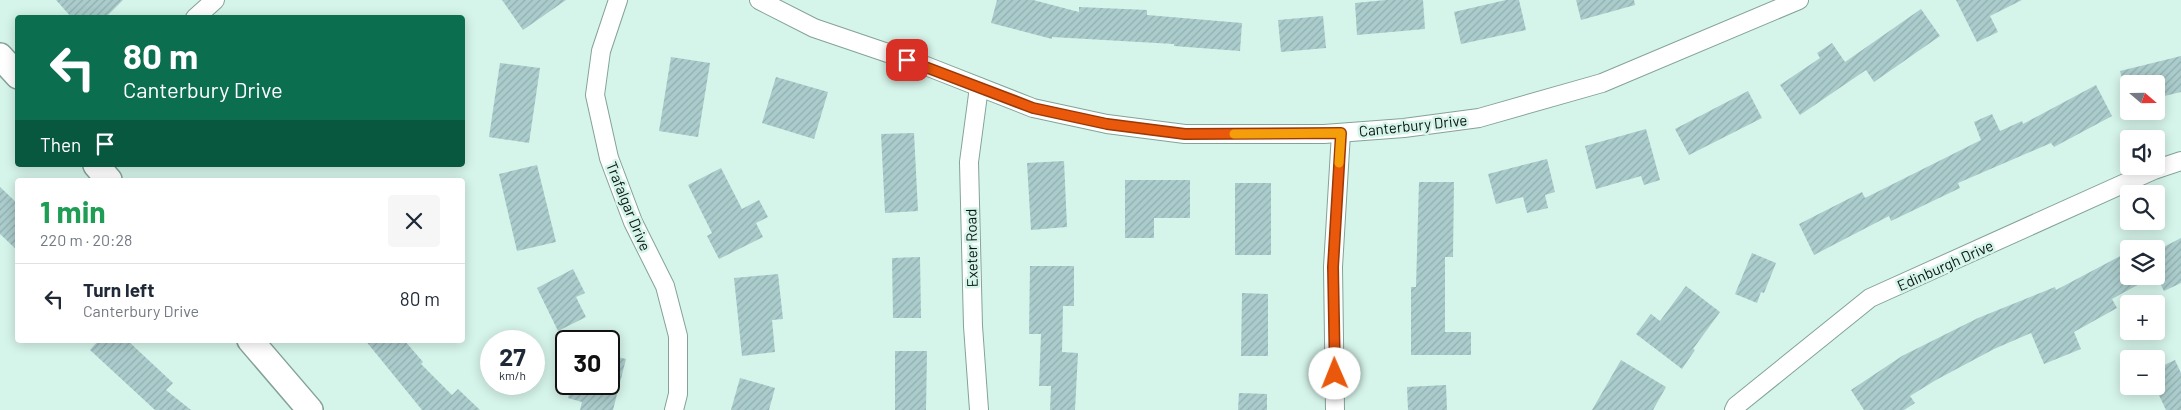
<!DOCTYPE html>
<html lang="en">
<head>
<meta charset="utf-8">
<style>
  :root { --surface:#fff; --page:#f6f6f7; --text:#1f2937; --muted:#747a83; --line:#e0e1e3 }
  body { margin:0; font-family:Barlow,sans-serif; background:var(--page); color:var(--text); height:100vh; display:flex; flex-direction:column; font-size:19px; white-space:nowrap }
  * { box-sizing:border-box; margin:0 }
  p { font-size:16px; color:var(--muted) }
  .icon { flex:none; width:28px; height:28px; fill:none; stroke:currentColor; stroke-width:2; stroke-linecap:round; stroke-linejoin:round }
  .map { position:relative; flex:1; overflow:hidden }
  .drawer { position:absolute; left:15px; top:178px; width:450px; height:165px; display:flex; flex-direction:column; background:var(--surface); border-radius:5px; box-shadow:0 2px 12px #0003 }
  .drawer>* { flex:none }
  .hud { position:absolute; left:15px; top:15px; width:450px; height:152px; border-radius:5px; box-shadow:0 2px 12px #0003; background:#0b6e4f; color:#fff; overflow:hidden }
  .needle { width:32px; rotate:110deg }
  .buttons { position:absolute; left:2120px; top:75px; display:grid; gap:10px }
  .buttons a { display:grid; place-items:center; width:45px; height:45px; border-radius:5px; background:var(--surface); box-shadow:0 2px 12px #0003; font-size:25px }
  .speed { position:absolute; left:480px; top:330px; display:flex; gap:10px; font-size:25px; font-weight:700; text-align:center }
  .speed>* { display:grid; place-content:center; width:65px; height:65px; border-radius:50%; background:var(--surface); box-shadow:0 2px 12px #0003; line-height:1 }
  .speed small { font-size:12px; font-weight:400 }
  .speed .limit { border:2px solid #111; border-radius:8px; background:#fff; color:#111 }
  .pin { position:absolute; display:grid; place-items:center; width:42px; height:42px; color:#fff; margin:-21px; border-radius:10px; box-shadow:0 2px 8px #0006 }
  .me { position:absolute; width:55px; margin:-28px; rotate:359deg; stroke-linejoin:round; filter:drop-shadow(0 0 4px #0008) }
  .turn { display:flex; align-items:center; gap:18px; height:105px; padding:0 25px; font-size:22px }
  .turn .icon { width:65px; height:65px; stroke-width:2.5 }
  .turn b { display:block; font-size:35px; line-height:42px }
  .then { display:flex; align-items:center; height:48px; padding:0 25px; background:#0003; gap:10px; font-size:19px }
  .round { display:grid; place-items:center; flex:none; width:52px; height:52px; border-radius:5px; background:var(--page) }
  .headline { display:flex; align-items:center; justify-content:space-between; height:85px; padding:0 25px }
  h1 { font-size:30px; font-weight:700; line-height:38px; color:#1e9e55 }
  ul { padding:0; list-style:none }
  li { display:flex; align-items:center; gap:15px; height:70px; padding:0 25px; border-top:1px solid var(--line) }
  li div { flex:1 }
  li b { display:block; font-size:19px }
  li em { font-style:normal }
  .map>svg:first-child { display:block }
  .building { fill:url(#building-hatch) }
  .lines { fill:none; stroke-linecap:round; stroke-linejoin:round }
  .street-casing { stroke:#84a299; stroke-width:20 }
  .secondary-casing { stroke:#84a299; stroke-width:28 }
  .street { stroke:#fff; stroke-width:18 }
  .secondary { stroke:#fff; stroke-width:25 }
  .route-casing { stroke:#983908; stroke-width:12 }
  .route { stroke:#ea580c; stroke-width:9 }
  .slow { stroke:#f59e0b; stroke-width:9 }
  .labels { text-anchor:middle; dominant-baseline:central; stroke-width:5; stroke-linejoin:round; paint-order:stroke }
  .street-label { font-size:15px; fill:#0b1613; stroke:#d5f4ea }
</style>
</head>
<body>
<div class="map">
<svg width="2181" height="410" viewBox="0 0 2181 410">
  <defs>
    <pattern id="building-hatch" width="6" height="6" patternUnits="userSpaceOnUse" patternTransform="scale(1.25)"><rect width="6" height="6" fill="#abcccc"/><path d="M-1 1l2-2M0 6l6-6M5 7l2-2" fill="none" stroke="#92aeae"/></pattern>
  </defs>
  <rect width="100%" height="100%" fill="#d5f4ea"/>
  <!-- building -->
  <g class="building">
    <path d="M56 0H123L105 18H72Z"/>
    <path d="M502 0H566L523 30Z"/>
    <path d="M997 0H1033L1079 12V7L1147 10V15L1242 23 1240 51 1174 46V44L1052 37V39L991 23Z"/>
    <path d="M1386 0H1423L1425 29 1357 35 1355 3Z"/>
    <path d="M1506 0H1519L1526 30 1461 44 1454 12Z"/>
    <path d="M1576 0H1634L1635 5 1581 20Z"/>
    <path d="M1956 0H2022L1990 16 1998 32 1977 42Z"/>
    <path d="M1921 9 1940 36 1874 82 1866 70 1800 115 1780 85 1820 58 1817 53 1832 43 1845 62Z"/>
    <path d="M1323 16 1326 48 1281 52 1278 20Z"/>
    <path d="M2181 56V92L2156 98V84H2129V105L2120 71Z"/>
    <path d="M671 57 710 63 698 137 659 131Z"/>
    <path d="M500 63 540 68 529 143 489 137Z"/>
    <path d="M776 77 828 92 814 139 762 123Z"/>
    <path d="M2096 85 2112 116 2054 147 2051 143 1958 183 1960 188 1891 221 1889 216 1814 255 1799 224 1862 192 1865 198 1981 140 1974 122 1992 114 2000 131 2022 121 2023 124Z"/>
    <path d="M1748 91 1762 118 1689 155 1675 129Z"/>
    <path d="M1646 129 1660 180 1644 185 1641 176 1596 189 1585 146Z"/>
    <path d="M914 133 918 211 885 213 881 134Z"/>
    <path d="M1547 159 1555 192 1545 195 1548 208 1527 213 1523 197 1496 204 1488 174Z"/>
    <path d="M1064 161 1067 227 1031 230 1027 163Z"/>
    <path d="M537 165 556 242 517 251 499 174Z"/>
    <path d="M721 168 742 209 759 200 768 217 756 223 763 237 719 259 707 236 712 233 688 185Z"/>
    <path d="M1125 180H1190V218H1154V238H1125Z"/>
    <path d="M1419 182H1454L1453 257H1445V332H1471V355H1411V287H1416Z"/>
    <rect x="1235" y="183" width="36" height="72"/>
    <path d="M0 187 18 204V251L0 234Z"/>
    <path d="M2181 238V283L2164 291 2156 276V251Z"/>
    <path d="M1752 253 1776 263 1764 293 1761 292 1757 303 1735 294Z"/>
    <path d="M2126 253 2129 259V276H2138L2141 283 2112 299 2117 308 2074 332 2081 349 2044 364 2031 333 1994 349 1936 380 1910 396 1915 403 1904 410H1864L1851 390 1902 356 1978 318 2055 287 2056 290Z"/>
    <path d="M920 257 921 318H893L892 258Z"/>
    <path d="M1030 266H1074V306H1063L1062 352 1078 353 1075 410H1050L1051 386H1039L1041 334H1029Z"/>
    <path d="M573 269 585 293 576 297 586 317 558 331 537 288Z"/>
    <path d="M778 274 783 319 772 320 775 352 742 356 734 278Z"/>
    <path d="M1686 286 1720 312 1693 349 1695 350 1682 369 1636 334 1651 314 1660 321Z"/>
    <path d="M1242 293 1268 294V356H1241Z"/>
    <path d="M99 340H127L173 383 166 390 191 410H155L90 350Z"/>
    <path d="M365 340H404L423 362 421 364 452 395 458 389 480 410H422Z"/>
    <path d="M895 351H927L926 410H895Z"/>
    <path d="M609 355 626 359 613 410H580L582 402 568 398 572 384H609Z"/>
    <path d="M1621 360 1666 387 1653 410H1592Z"/>
    <path d="M2175 360 2181 373V410H2166L2156 389V369Z"/>
    <path d="M740 378 775 388 769 410H731Z"/>
    <path d="M1446 385 1447 410H1408L1407 387Z"/>
    <path d="M1239 393 1267 394V410H1238Z"/>
  </g>
  <g class="lines">
    <defs>
      <g id="street">
        <path d="M618 0 601 51 595 95 609 158 633 222 665 286 678 336V394L674 410"/>
        <path d="M759 0 814 28 926 66 1033 108 1107 124 1185 134H1324L1404 128 1479 118 1602 83 1799 0"/>
        <path d="M195 18 215 0"/>
        <path d="M979 87 969 162 973 326 979 410"/>
        <path d="M1335 410 1333 267 1341 133"/>
        <path d="M1734 410 1736 406 1870 298 2154 170 2181 161"/>
      </g>
      <g id="secondary">
        <path d="M0 56 18 76"/>
        <path d="M96 165 109 180"/>
        <path d="M250 340 310 410"/>
      </g>
    </defs>
    <!-- street casing -->
    <use href="#street" class="street-casing"/>
    <!-- secondary casing -->
    <use href="#secondary" class="secondary-casing"/>
    <!-- street -->
    <use href="#street" class="street"/>
    <!-- secondary -->
    <use href="#secondary" class="secondary"/>
  </g>
  <g class="lines">
    <defs>
      <path id="route" d="M907 60 1033 108 1107 124 1185 134 1341 133 1333 267 1335 374"/>
    </defs>
    <!-- route casing -->
    <use href="#route" class="route-casing"/>
    <!-- route -->
    <use href="#route" class="route"/>
    <!-- slow -->
    <path class="slow" d="M1234 134 1341 133 1339 163"/>
  </g>
  <g class="labels">
    <!-- street labels -->
    <g class="street-label">
      <text transform="translate(1413 125) rotate(-6)">Canterbury Drive</text>
      <text transform="translate(629 206) rotate(68)">Trafalgar Drive</text>
      <text transform="translate(971 248) rotate(-91)">Exeter Road</text>
      <text transform="translate(1945 265) rotate(-24)">Edinburgh Drive</text>
    </g>
  </g>
</svg>
<div class="buttons">
<a><svg class="needle" viewBox="-14 -14 28 28"><path d="M0-13l5 13h-10z" fill="#e53935"/><path d="M0 13l5-13h-10z" fill="#747a83"/></svg></a>
<a><svg class="icon" aria-label="sound" viewBox="0 0 24 24"><path d="M4 9h4l5-4v14l-5-4H4zM17 9q2 3 0 6"/></svg></a>
<a><svg class="icon" aria-label="search" viewBox="0 0 24 24"><circle cx="10" cy="10" r="6"/><path d="M15 15l6 6"/></svg></a>
<a><svg class="icon" aria-label="layers" viewBox="0 0 24 24"><path d="M12 4l9 5-9 5-9-5zM3 14l9 5 9-5"/></svg></a>
<a>+</a>
<a>−</a>
</div>
<div class="speed"><div>27<small>km/h</small></div><div class="limit">30</div></div>
<div class="pin" style="left:907px;top:60px;background:#d93025"><svg class="icon" aria-label="arrive" viewBox="0 0 24 24"><path d="M6 21V4h12l-3 4 3 4H6"/></svg></div>
<svg class="me" style="left:1335px;top:374px" viewBox="-20 -20 40 40"><circle r="19" fill="#fff"/><path d="M0-13L10 11 0 6-10 11z" fill="#ea580c"/></svg>
<div class="hud">
<div class="turn"><svg class="icon" aria-label="left" viewBox="0 0 24 24"><path d="M17 20v-9H6M10 6l-5 5 5 5"/></svg><div><b>80 m</b>Canterbury Drive</div></div>
<div class="then">Then<svg class="icon" aria-label="arrive" viewBox="0 0 24 24"><path d="M6 21V4h12l-3 4 3 4H6"/></svg></div>
</div>
<section class="drawer">
<div class="headline"><div><h1>1 min</h1><p>220 m · 20:28</p></div><a class="round"><svg class="icon" aria-label="close" viewBox="0 0 24 24"><path d="M6 6l12 12M18 6L6 18"/></svg></a></div>
<ul>
<li><svg class="icon" aria-label="left" viewBox="0 0 24 24"><path d="M17 20v-9H6M10 6l-5 5 5 5"/></svg><div><b>Turn left</b><p>Canterbury Drive</p></div><em>80 m</em></li>
</ul>
</section>
</div>
</body>
</html>
